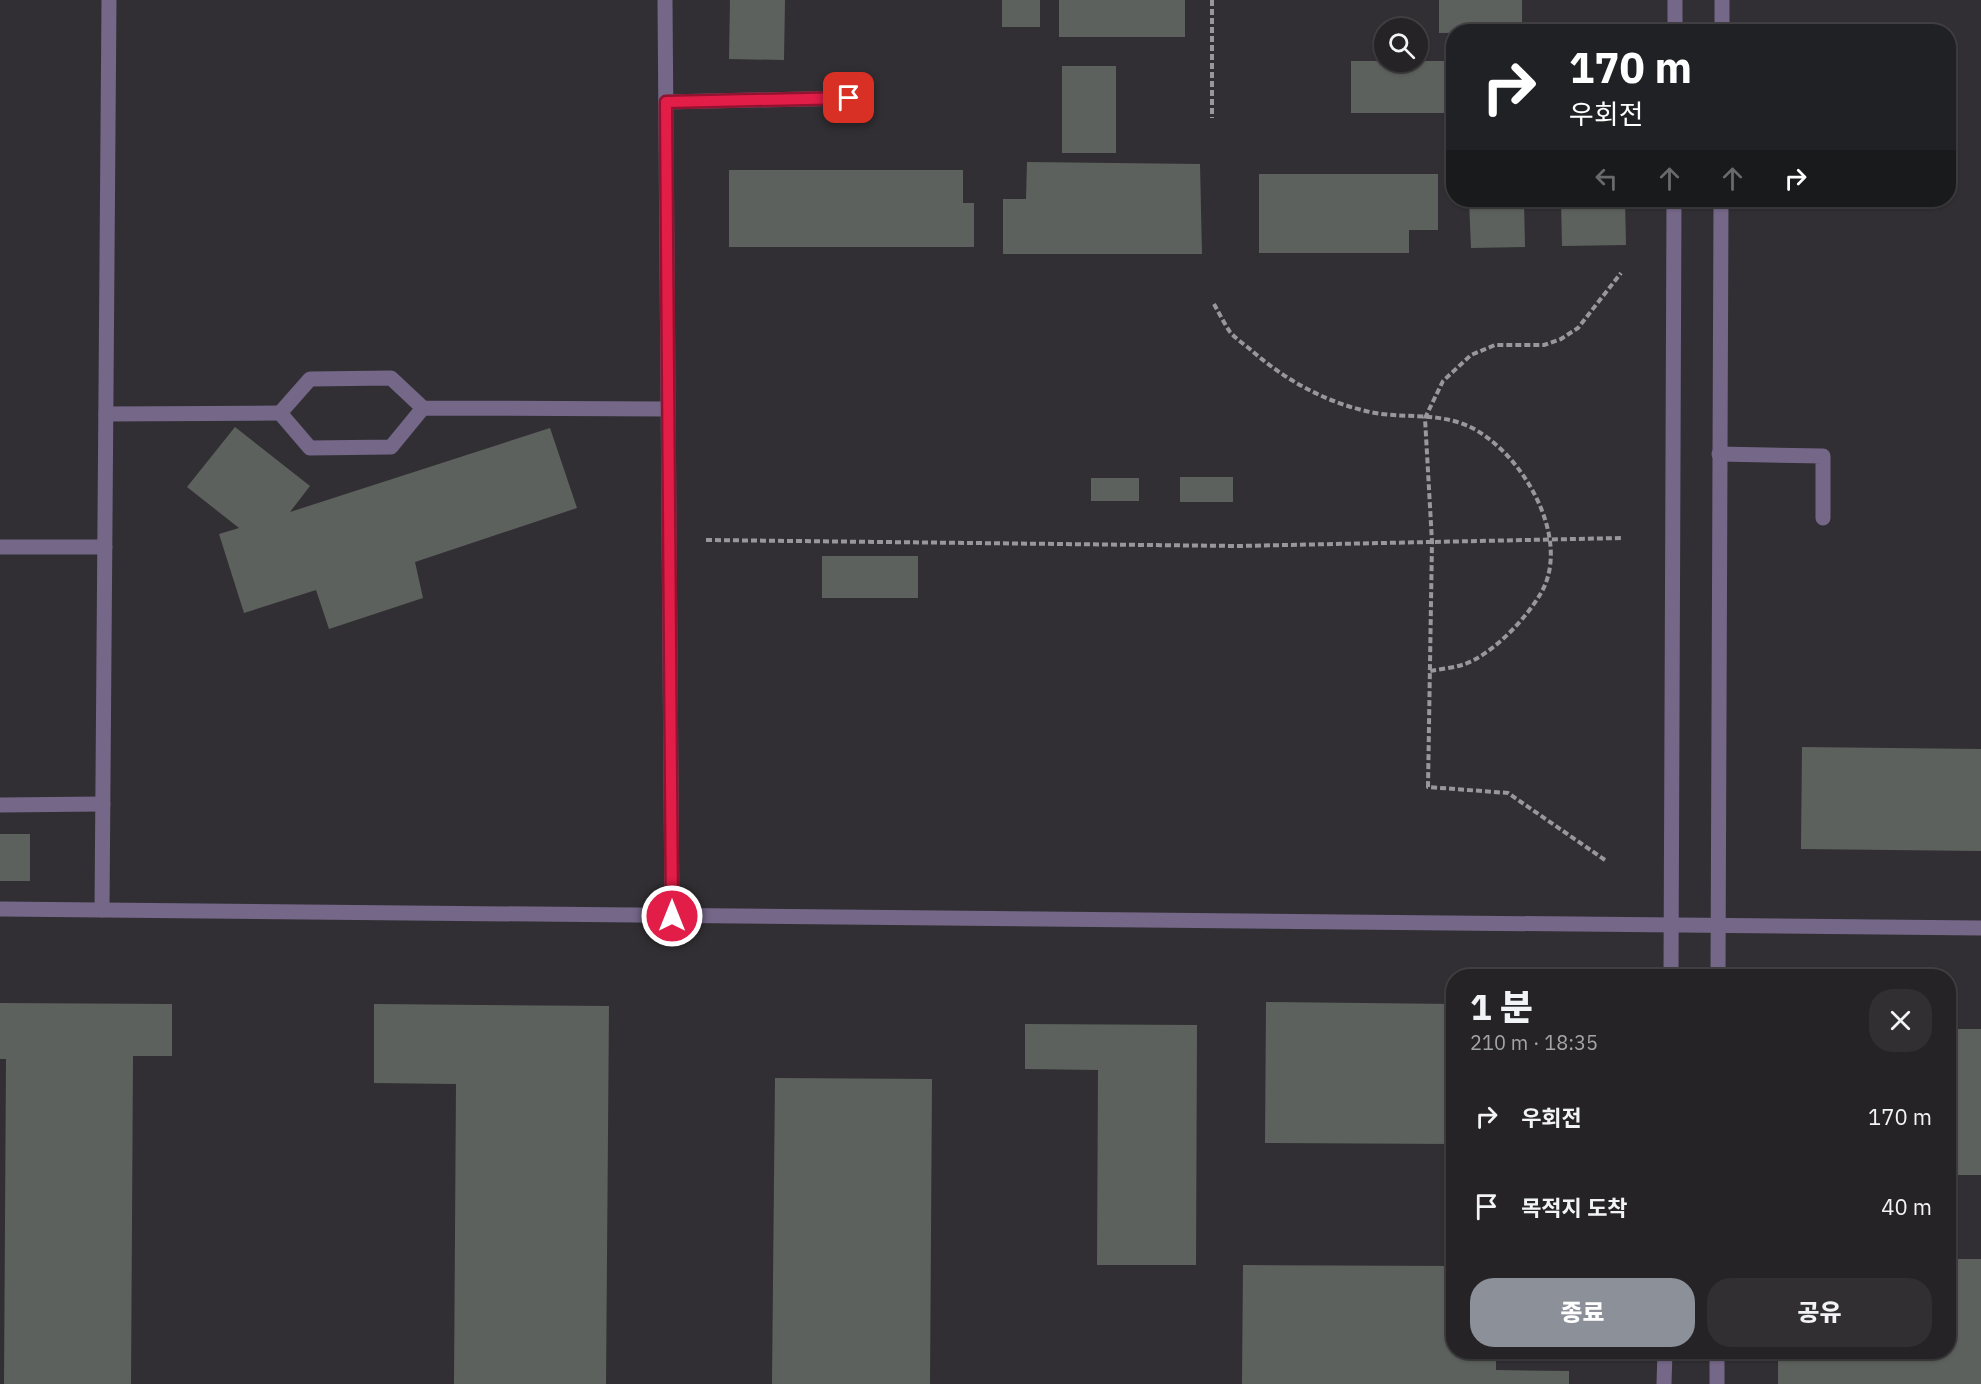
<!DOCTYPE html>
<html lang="ko">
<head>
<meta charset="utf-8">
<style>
  :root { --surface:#252326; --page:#312f32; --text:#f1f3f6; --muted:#a3a4a7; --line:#424043; --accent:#8c9099 }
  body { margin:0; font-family:"IBM Plex Sans","Noto Sans KR",sans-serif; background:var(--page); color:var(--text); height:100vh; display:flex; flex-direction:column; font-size:22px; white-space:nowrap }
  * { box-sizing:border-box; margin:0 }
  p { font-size:20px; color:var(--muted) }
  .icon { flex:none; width:33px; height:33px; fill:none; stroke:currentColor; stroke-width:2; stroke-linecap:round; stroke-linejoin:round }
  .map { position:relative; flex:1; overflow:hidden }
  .sheet { position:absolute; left:1446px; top:969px; width:510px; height:390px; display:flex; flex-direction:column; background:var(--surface); border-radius:24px; box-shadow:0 2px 4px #0004,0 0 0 2px var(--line) }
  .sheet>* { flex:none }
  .guide { position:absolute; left:1446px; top:24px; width:510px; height:183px; border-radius:24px; box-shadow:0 2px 4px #0004,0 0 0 2px var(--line); background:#202124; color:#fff; overflow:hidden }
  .tools { position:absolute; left:1374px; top:18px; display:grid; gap:12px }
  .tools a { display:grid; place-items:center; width:54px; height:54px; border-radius:50%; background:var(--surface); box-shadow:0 2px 4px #0004,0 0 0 2px var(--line); font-size:30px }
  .pin { position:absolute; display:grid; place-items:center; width:51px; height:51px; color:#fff; margin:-26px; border-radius:12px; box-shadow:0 3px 9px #0006 }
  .me { position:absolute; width:66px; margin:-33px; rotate:0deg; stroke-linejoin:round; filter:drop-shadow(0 0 4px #0008) }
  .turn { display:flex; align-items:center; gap:21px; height:126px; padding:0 24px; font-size:27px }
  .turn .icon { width:78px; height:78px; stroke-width:2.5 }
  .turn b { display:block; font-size:42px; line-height:51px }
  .lanes { display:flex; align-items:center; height:57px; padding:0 24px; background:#0003; justify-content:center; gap:30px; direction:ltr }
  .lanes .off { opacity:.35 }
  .round { display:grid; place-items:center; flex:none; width:63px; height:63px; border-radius:24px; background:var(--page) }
  .headline { display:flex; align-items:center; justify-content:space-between; height:102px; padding:0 24px }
  h1 { font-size:36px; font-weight:800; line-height:45px }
  .action { display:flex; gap:12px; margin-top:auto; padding:12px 24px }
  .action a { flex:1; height:69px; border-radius:24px; background:var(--accent); color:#fff; font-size:24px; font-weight:800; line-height:69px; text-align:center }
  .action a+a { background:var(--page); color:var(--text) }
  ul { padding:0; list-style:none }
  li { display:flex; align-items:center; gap:18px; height:90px; padding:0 24px }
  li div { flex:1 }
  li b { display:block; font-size:22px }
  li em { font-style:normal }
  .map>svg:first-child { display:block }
  .building { fill:#5d615d }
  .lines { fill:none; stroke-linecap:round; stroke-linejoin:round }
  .path { stroke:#99979b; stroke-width:4; stroke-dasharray:6 3; stroke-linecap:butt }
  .minor { stroke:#746788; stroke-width:15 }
  .route-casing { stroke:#92132f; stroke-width:15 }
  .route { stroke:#e11d48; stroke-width:10 }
</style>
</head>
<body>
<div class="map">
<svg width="1981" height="1384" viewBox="0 0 1981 1384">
  <rect width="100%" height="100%" fill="#312f33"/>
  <!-- building -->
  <g class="building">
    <path d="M730 0H785L784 60 729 59Z"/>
    <rect x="1002" y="0" width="38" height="27"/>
    <rect x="1059" y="0" width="126" height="37"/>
    <path d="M1439 0H1522V32L1439 33Z"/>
    <rect x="1351" y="61" width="94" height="52"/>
    <rect x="1062" y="66" width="54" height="87"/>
    <path d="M1027 162 1200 164 1202 254H1003V199H1026Z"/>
    <path d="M729 170H963V203H974V247H729Z"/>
    <path d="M1259 174H1438V230H1409V253H1259Z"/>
    <path d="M1469 200H1524L1525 247 1471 248Z"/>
    <path d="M1561 200H1625L1626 245 1562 246Z"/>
    <path d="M235 427 310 486 290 512 550 428 577 508 415 562 423 598 329 629 316 590 244 613 219 534 239 528 187 487Z"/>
    <rect x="1180" y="477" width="53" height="25"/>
    <rect x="1091" y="478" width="48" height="23"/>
    <rect x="822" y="556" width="96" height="42"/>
    <path d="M1802 747 1981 749V851L1801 849Z"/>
    <rect x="0" y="834" width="30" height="47"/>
    <path d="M1266 1002 1454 1004V1144L1265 1143Z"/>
    <path d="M0 1003 172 1004V1056H133L131 1384H4L6 1059H0Z"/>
    <path d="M374 1004 609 1006 606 1384H454L456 1084 374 1083Z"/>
    <path d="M1025 1024 1197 1025 1196 1265H1097L1098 1070 1025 1069Z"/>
    <rect x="1948" y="1029" width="33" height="146"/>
    <path d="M775 1078 932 1079 930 1384H772Z"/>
    <path d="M1948 1259H1981V1384H1778V1352H1948Z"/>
    <path d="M1243 1265 1454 1266V1352H1496V1370L1569 1371V1384H1242Z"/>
  </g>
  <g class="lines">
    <!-- path -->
    <g class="path">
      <path d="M1212 0V118"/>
      <path d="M1214 304C1219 313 1224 323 1230 332 1236 339 1244 344 1251 350 1285 380 1325 402 1370 412 1403 419 1437 412 1468 426 1521 450 1573 538 1541 593 1526 619 1491 656 1462 665 1452 668 1440 669 1430 671"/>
      <path d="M706 540 1237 546 1621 538"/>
      <path d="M1605 860 1508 793 1428 787 1432 542 1425 418 1443 381 1471 355 1495 345H1544L1561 339 1578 328 1621 273"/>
    </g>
    <!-- minor -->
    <g class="minor">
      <path d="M665 0 672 916"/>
      <path d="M1675 32V0"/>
      <path d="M1722 32V0"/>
      <path d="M666 102 849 98"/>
      <path d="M423 408 391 447 310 448 280 413 310 379 391 378 423 408 668 409"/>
      <path d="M106 414 280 413"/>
      <path d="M1719 454 1823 456V518"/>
      <path d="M0 547H105"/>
      <path d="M0 805 103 804"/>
      <path d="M0 909 1981 928"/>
      <path d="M102 910 109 0"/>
      <path d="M1671 976 1674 200"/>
      <path d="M1718 976 1721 200"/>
      <path d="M1664 1384 1665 1352"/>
      <path d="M1717 1384V1352"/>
    </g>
  </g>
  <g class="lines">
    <defs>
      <path id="route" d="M672 916 666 102 849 98"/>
    </defs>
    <!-- route casing -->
    <use href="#route" class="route-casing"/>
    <!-- route -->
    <use href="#route" class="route"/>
  </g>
</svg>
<div class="tools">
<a><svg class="icon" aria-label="search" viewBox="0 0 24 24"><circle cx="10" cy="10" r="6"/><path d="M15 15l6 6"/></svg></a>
</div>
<div class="pin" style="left:849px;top:98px;background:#d93025"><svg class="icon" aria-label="arrive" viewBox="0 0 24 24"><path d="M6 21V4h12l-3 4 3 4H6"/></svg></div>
<svg class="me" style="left:672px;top:916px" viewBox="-20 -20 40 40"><circle r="17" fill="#e11d48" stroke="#fff" stroke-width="3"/><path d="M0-11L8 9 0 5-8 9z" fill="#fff"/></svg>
<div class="guide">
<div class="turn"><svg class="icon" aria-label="right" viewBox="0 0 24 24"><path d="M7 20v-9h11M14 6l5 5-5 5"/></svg><div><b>170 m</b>우회전</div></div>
<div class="lanes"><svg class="icon off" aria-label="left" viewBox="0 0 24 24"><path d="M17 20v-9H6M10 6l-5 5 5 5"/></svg><svg class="icon off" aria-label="ahead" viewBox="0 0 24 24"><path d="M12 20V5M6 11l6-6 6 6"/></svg><svg class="icon off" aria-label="ahead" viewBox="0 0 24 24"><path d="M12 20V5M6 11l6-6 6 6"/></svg><svg class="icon" aria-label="right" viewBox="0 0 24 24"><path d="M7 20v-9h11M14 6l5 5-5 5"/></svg></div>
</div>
<section class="sheet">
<div class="headline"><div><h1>1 분</h1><p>210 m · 18:35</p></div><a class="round"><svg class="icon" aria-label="close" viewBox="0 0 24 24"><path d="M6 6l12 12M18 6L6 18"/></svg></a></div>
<ul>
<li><svg class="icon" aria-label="right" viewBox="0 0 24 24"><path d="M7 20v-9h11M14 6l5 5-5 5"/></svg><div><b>우회전</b></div><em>170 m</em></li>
<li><svg class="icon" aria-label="arrive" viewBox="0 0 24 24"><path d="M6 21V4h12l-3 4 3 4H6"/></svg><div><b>목적지 도착</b></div><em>40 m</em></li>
</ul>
<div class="action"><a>종료</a><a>공유</a></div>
</section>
</div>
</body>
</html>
